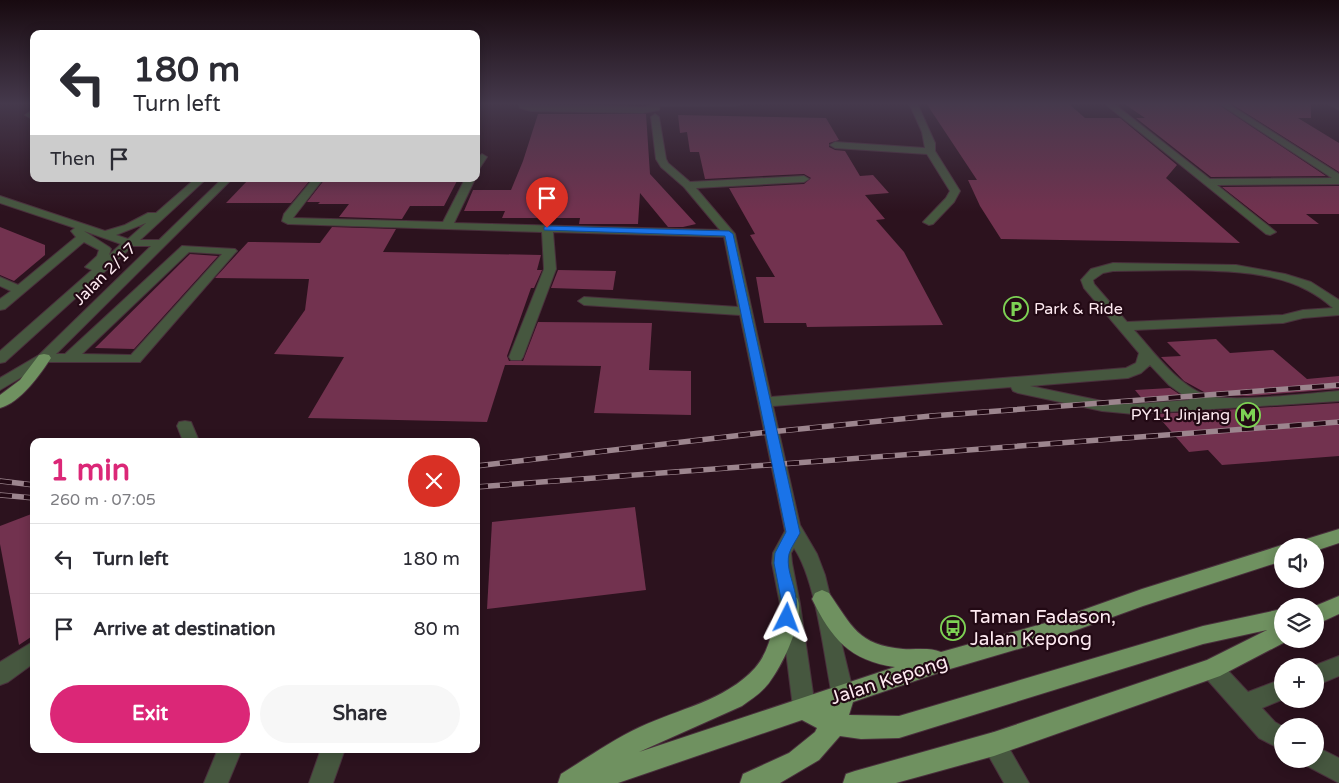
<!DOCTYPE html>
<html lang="en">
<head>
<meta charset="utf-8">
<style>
  :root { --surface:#fff; --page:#f7f7f7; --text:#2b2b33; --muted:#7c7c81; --line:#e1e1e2; --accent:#db2777 }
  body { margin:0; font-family:"Varela Round",sans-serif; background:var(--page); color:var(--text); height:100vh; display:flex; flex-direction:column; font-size:19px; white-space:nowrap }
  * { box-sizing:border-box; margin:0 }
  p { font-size:16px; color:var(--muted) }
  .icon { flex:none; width:28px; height:28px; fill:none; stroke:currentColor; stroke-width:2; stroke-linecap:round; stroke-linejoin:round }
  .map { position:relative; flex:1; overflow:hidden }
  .panel { position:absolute; left:30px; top:438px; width:450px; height:315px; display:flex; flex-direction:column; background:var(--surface); border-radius:10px; box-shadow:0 2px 12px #0003 }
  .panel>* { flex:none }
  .top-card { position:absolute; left:30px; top:30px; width:450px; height:152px; border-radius:10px; box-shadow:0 2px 12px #0003; background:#fff; color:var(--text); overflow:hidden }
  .controls { position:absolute; left:1274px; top:538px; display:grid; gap:10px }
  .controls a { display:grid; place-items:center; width:50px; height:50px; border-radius:50%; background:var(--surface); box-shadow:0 2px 12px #0003; font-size:25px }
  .pin { position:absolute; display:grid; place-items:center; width:42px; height:42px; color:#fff; margin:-51px -21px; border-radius:50% 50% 50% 0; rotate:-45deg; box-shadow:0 0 5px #0007 }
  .pin .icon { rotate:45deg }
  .me { position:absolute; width:55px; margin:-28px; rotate:3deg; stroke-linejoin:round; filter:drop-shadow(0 0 4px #0008) }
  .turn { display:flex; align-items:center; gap:18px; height:105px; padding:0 20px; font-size:22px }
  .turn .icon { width:65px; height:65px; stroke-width:2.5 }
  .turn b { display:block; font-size:35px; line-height:42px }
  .then { display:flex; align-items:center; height:48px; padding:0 20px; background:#0003; gap:10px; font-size:19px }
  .round { display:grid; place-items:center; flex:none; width:52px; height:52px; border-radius:26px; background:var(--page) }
  .head { display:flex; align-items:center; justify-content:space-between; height:85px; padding:0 20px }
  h1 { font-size:30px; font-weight:800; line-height:38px; color:var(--accent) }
  .button { display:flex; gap:10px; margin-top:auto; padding:10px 20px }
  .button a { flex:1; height:58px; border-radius:30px; background:var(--accent); color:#fff; font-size:20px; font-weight:800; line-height:58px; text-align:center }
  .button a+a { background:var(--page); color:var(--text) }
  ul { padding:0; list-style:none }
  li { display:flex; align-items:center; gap:15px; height:70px; padding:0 20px; border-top:1px solid var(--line) }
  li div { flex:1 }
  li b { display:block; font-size:19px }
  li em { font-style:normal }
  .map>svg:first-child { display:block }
  .building { fill:#72324f }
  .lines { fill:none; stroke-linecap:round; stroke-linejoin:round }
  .minor-casing { stroke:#49303c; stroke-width:2 }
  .major-casing { stroke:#49303c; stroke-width:2 }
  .minor { fill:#46573f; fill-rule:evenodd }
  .major { fill:#6f9160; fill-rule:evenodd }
  .rail-casing { stroke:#9c858e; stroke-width:5.5 }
  .rail { stroke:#220914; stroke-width:4; stroke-dasharray:12; stroke-linecap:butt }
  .route { fill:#1a73e8; stroke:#114b97 }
  .labels { text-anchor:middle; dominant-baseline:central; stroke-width:4.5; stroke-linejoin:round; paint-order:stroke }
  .street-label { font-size:16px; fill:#feeaf1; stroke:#220914 }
  .poi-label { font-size:16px; fill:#feeaf1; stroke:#220914; text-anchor:start }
  .near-poi-label { font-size:19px; fill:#feeaf1; stroke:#220914; text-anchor:start }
  .near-street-label { font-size:19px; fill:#feeaf1; stroke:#220914 }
</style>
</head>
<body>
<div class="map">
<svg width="1339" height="783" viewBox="0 0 1339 783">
  <rect width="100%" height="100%" fill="#2c121e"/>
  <!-- building -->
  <g class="building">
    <path d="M926 103H1068L1085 118H1120L1177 165 1166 178 1240 243 1001 239 980 206 968 180H977Z"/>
    <path d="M1123 103H1216L1326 176 1211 177 1136 118H1145Z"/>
    <path d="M1230 103H1311V118H1298L1339 143V172Z"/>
    <path d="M538 114H646L650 174 696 224 683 227H668L640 193 638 224H579L580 218H502L505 211H464L473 190H511L523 161Z"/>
    <path d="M678 115 826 118 839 140 829 143V147L835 150 845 151 860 176 873 175 889 193 865 195 885 219 876 220 904 252 943 325 807 327 806 323H764L756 277H775L750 235 755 234 729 188 804 184 811 178 804 174 705 179 699 152H690L687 132 680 133Z"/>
    <path d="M249 179H311L291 203H226Z"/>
    <path d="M325 179H458L444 206H410L402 219 339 217 349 204H318L320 202H307Z"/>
    <path d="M1339 186V214H1306L1319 224H1269L1222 187Z"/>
    <path d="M0 227 45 245V255L14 281 0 275Z"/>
    <path d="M332 227 396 229 383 252 541 255 537 270H542L534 288H531L507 356 509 361H523L538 322 652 323 649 370 691 371V415L594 413 601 366 505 365 487 422 308 418 344 357 274 354 305 310 309 279 215 278 248 242 320 243Z"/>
    <path d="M190 254 218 256 134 349 95 348Z"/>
    <path d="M558 270 616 271 613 290 551 288Z"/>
    <path d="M1216 339 1230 353 1273 350 1307 379 1339 376V389L1248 396 1214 395 1204 392 1184 381 1161 357 1181 356 1167 342Z"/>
    <path d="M1170 388 1185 398 1144 401 1135 390Z"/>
    <path d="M1339 403V456L1222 465 1208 450 1189 452 1156 414Z"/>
    <path d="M635 507 646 590 487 609 492 522Z"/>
    <path d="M34 513V635L19 645 0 544V526Z"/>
  </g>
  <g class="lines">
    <defs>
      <g id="minor">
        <path d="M518 103H526L531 105 643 107 652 106 653 103H744L735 106H660L659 110 643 113 531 111 520 108Z"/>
        <path d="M909 103H917L935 143V151L960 191 954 202 933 224 929 225 923 222 946 198 950 191 927 154 835 148 830 145 835 142 925 148 922 132Z"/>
        <path d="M1104 103H1113L1210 179 1332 178 1218 103H1227L1339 174V184L1217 185 1276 232 1270 235 1266 234Z"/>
        <path d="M1327 103 1339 104V110Z"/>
        <path d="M31 111H34V120L25 115Z"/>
        <path d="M655 114 659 117 666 159 668 163 690 182 804 176 809 179 804 182 696 188 735 234 771 397 1126 368 1136 363 1139 353 1084 288 1081 280 1091 269 1113 263 1236 265 1285 274 1311 282 1339 300V315L1303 318 1283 323 1134 330C1154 352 1175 382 1203 394 1224 404 1311 393 1339 391V401L1134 414 1102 411 1018 393 1013 391 1011 387 773 406 800 525 817 554 825 575 854 695 851 703 843 706 835 703 832 695C824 656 816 580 794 548L791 553 792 563 800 604 815 707 812 715 804 718 796 715 793 707 780 604 772 563 773 553 785 531 740 315 584 305 578 301 584 297 738 307 724 237 553 232 556 269 523 357 521 360H511L509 357 544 269 542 232 288 224 282 221 284 214 313 179H323L293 218 443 222 465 179H475L454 223 720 230 684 187 661 167 656 159 651 117ZM1186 270C1226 271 1271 271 1307 290 1317 295 1325 301 1333 308L1303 310 1283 315 1127 322 1094 284 1093 280 1103 273 1113 271ZM1150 365 1169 385 1190 400 1134 404 1102 401 1030 386 1128 378 1141 373Z"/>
        <path d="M482 154 487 157 479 169 476 170V159Z"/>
        <path d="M195 179H206L140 240H159L222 179H232L56 354H65L182 246 235 249 237 251 235 253 140 362H47L0 390V378L39 355 151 246H133L5 362 0 363V351L92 270 85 267 97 256 99 250 84 242 5 309 0 310V299L11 291 0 286V277L18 285 76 237 71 231 75 228 0 203V196L105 231 125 225 148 213H156ZM146 223 128 239 116 235ZM84 231 121 244 109 255 111 249 109 247ZM189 252 222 254 131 355 82 354Z"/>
        <path d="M185 421 191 422 199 441H183L177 426 179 422Z"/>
        <path d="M34 641V663L8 682 0 685V662Z"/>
        <path d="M1339 656V676L1315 686V666H1313Z"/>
        <path d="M1212 659 1220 662 1248 692 1282 679V699H1284L1262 708 1275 722 1282 726V750L1259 738 1204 676 1201 669 1204 662Z"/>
        <path d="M994 732 1002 736 1029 783H1004L982 744 986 736Z"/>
        <path d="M1315 746 1339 758V783L1307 766 1304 759H1315Z"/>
        <path d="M218 749H242L228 783H204Z"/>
        <path d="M321 749H345L333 783H309Z"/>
      </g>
      <g id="major">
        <path d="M44 354 49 355 51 358C40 375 20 403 0 408V395L20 380 39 355Z"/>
        <path d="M1339 529V543L1315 551V546H1298L1300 541Z"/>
        <path d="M1282 545 1285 546H1282V561L1143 606 1049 640 950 669 853 702 849 715 899 716 1203 626 1282 609V639L1289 640 1220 676 994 756 896 783H843L846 774 855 771 994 732 1207 660 1267 630 1203 644 899 738 861 739 840 736 819 760 780 783H740L743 774 789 753 815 732 817 728 802 720 618 783H558L561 774C587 758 612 740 640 727 678 709 725 701 755 668 773 647 772 621 783 598L790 595 797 598C806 616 783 664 771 680 764 691 753 698 742 706L639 752 895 667C850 661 831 638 812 599L815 593 822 590 829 593C852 626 858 645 903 649 916 650 929 647 941 652L1049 622 1142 589Z"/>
        <path d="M1339 596V614L1315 625V606Z"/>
      </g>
    </defs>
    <!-- minor casing -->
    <use href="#minor" class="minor-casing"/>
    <!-- major casing -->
    <use href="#major" class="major-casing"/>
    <!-- minor -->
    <use href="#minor" class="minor"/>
    <!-- major -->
    <use href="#major" class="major"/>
    <defs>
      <g id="rail">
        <path d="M476 466 760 433 931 416 1339 385"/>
        <path d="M0 481 34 485"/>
        <path d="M476 487 1339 422"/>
        <path d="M0 495 34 498"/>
      </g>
    </defs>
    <!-- rail casing -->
    <use href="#rail" class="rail-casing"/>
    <!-- rail -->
    <use href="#rail" class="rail"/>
  </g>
  <!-- sky -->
  <linearGradient id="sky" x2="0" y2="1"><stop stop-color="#180a10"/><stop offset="0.49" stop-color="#45394c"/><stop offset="1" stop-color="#45394c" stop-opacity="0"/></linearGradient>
  <rect width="1339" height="212" fill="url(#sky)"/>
  <!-- route -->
  <path class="route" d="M547 226 729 231 733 234 800 533C797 539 791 547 789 554 784 576 805 595 792 623L787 625 781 623 779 618 782 604 774 563 775 553 786 532 725 236 544 230V227Z"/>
  <!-- icons -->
  <defs>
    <symbol id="parking-ring" viewBox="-11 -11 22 22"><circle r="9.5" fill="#220914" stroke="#7dd154" stroke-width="1.5"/><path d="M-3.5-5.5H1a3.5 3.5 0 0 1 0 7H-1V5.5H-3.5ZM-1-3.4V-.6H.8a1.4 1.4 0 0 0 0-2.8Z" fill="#7dd154"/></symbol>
    <symbol id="metro-ring" viewBox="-11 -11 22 22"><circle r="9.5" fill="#220914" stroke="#7dd154" stroke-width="1.5"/><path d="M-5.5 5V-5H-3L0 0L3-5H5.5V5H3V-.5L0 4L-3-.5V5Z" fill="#7dd154"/></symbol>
    <symbol id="bus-ring" viewBox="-11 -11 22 22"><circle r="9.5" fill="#220914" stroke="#7dd154" stroke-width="1.5"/><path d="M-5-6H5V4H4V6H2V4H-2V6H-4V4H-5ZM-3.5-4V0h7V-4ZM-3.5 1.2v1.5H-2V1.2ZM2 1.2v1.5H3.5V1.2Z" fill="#7dd154"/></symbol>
  </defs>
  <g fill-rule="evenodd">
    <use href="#parking-ring" x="1002" y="295" width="28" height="28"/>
    <use href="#metro-ring" x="1234" y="401" width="28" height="28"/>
    <use href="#bus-ring" x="939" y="614" width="28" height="28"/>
  </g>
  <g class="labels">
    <!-- street labels -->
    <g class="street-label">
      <text transform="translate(105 274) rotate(-45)">Jalan 2/17</text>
    </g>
    <!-- poi labels -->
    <g class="poi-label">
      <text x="1034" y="309">Park &amp; Ride</text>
      <text x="1230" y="415" text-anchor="end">PY11 Jinjang</text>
    </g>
    <!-- near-poi labels -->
    <g class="near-poi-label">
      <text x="970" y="617">Taman Fadason,<tspan x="970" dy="22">Jalan Kepong</tspan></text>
    </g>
    <!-- near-street labels -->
    <g class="near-street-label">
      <text transform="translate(889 680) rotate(-18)">Jalan Kepong</text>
    </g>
  </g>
</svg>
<div class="controls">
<a><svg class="icon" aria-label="sound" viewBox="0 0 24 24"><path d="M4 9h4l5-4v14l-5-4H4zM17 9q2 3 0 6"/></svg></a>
<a><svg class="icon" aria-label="layers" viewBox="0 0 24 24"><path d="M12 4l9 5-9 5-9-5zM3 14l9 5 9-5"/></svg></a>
<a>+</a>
<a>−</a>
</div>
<div class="pin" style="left:547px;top:228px;background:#d93025"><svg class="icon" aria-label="arrive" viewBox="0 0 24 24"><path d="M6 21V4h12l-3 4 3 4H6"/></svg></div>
<svg class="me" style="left:787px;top:618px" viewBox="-20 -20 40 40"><path d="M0-17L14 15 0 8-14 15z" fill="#1a73e8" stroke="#fff" stroke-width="4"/></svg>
<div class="top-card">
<div class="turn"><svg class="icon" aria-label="left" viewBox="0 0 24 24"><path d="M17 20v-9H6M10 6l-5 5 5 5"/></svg><div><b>180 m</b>Turn left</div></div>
<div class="then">Then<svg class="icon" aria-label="arrive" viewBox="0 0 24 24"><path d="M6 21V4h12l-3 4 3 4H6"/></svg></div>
</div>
<section class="panel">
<div class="head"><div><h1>1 min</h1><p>260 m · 07:05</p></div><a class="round" style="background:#d93025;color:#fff"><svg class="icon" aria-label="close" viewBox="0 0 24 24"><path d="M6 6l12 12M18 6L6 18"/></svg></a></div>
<ul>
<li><svg class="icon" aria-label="left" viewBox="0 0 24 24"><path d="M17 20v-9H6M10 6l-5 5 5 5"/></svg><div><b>Turn left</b></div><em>180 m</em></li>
<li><svg class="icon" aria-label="arrive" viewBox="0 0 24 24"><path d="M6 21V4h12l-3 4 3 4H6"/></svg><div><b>Arrive at destination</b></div><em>80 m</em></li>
</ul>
<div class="button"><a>Exit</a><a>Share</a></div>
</section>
</div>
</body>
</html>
